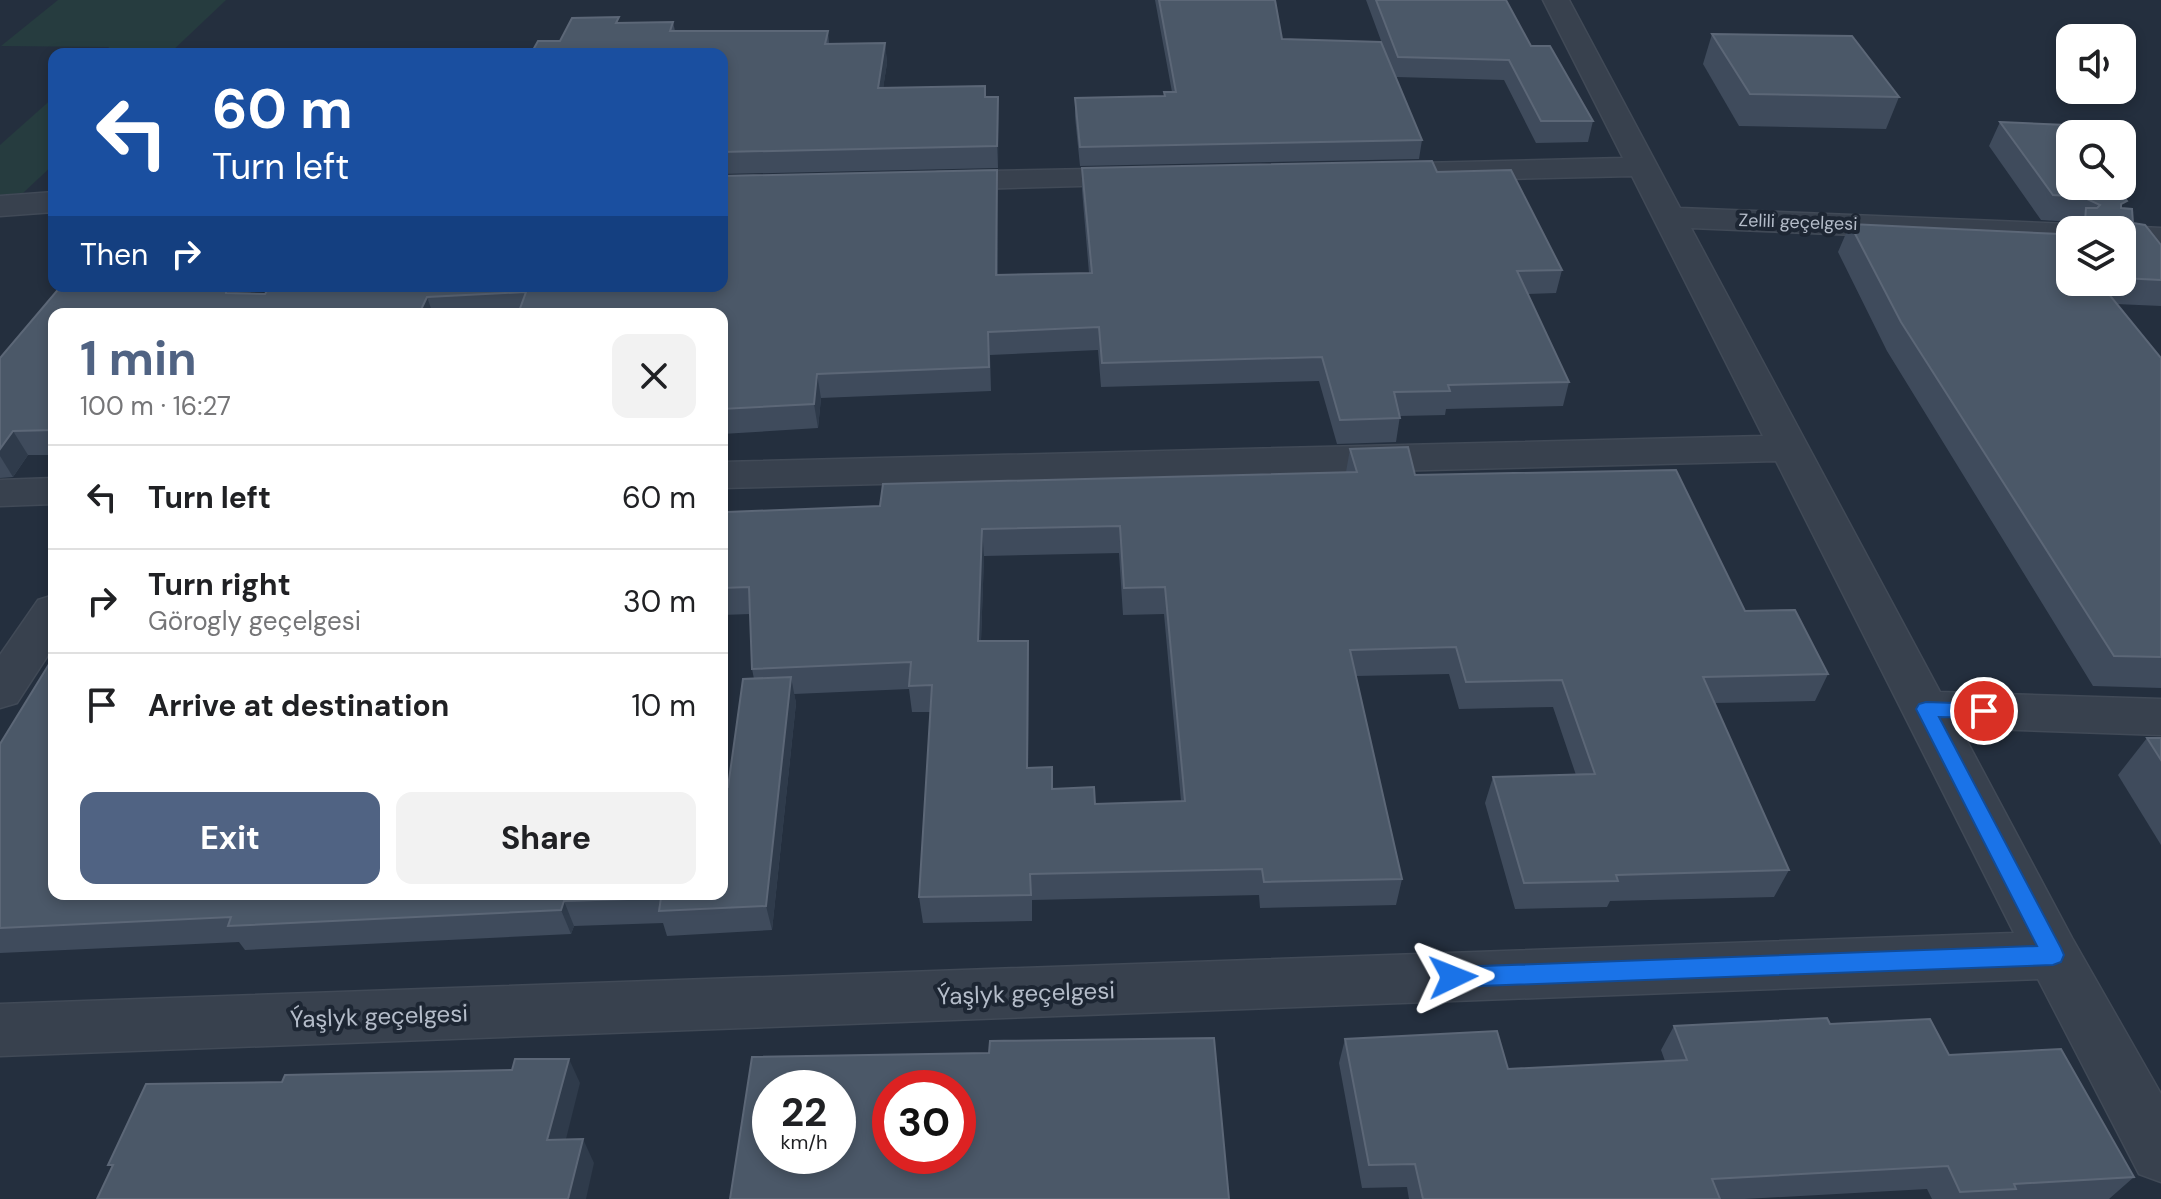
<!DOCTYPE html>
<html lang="en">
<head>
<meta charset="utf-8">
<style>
  :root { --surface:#fff; --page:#f2f2f2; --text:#202124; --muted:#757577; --line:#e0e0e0; --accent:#506383 }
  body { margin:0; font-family:"DM Sans",sans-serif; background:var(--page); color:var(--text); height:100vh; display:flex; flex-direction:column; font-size:30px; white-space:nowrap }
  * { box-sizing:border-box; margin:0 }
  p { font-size:26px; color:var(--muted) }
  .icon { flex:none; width:44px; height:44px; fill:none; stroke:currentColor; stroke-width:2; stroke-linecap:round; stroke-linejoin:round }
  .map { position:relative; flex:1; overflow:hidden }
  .drawer { position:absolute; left:48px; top:308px; width:680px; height:592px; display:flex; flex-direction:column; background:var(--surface); border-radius:16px; box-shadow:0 4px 12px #0003 }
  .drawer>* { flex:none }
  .hud { position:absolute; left:48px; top:48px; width:680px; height:244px; border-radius:16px; box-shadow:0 4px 12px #0003; background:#1a4fa0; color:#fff; overflow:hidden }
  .buttons { position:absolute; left:2056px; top:24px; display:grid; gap:16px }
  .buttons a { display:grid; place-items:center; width:80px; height:80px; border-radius:16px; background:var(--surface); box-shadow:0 4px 12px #0003; font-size:40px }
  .speed { position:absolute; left:752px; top:1070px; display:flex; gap:16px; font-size:40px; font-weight:700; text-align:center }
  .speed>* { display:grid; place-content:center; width:104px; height:104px; border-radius:50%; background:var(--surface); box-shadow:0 4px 12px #0003; line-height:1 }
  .speed small { font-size:20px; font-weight:400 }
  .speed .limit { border:12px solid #d22; background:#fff; color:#111 }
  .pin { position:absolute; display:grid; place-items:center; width:68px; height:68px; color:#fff; margin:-34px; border:4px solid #fff; border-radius:50%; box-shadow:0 2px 8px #0007 }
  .me { position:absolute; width:88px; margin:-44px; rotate:88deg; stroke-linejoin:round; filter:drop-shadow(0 0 6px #0008) }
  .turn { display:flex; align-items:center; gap:28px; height:168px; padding:0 32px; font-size:36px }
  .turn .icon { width:104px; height:104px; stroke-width:2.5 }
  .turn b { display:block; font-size:56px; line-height:68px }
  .then { display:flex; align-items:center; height:76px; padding:0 32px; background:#0003; gap:16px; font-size:30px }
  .round { display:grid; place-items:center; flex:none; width:84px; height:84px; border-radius:16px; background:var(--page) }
  .summary { display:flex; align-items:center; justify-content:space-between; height:136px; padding:0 32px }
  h1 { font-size:48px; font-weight:700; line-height:60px; color:var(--accent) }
  .button { display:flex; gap:16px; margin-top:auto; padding:16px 32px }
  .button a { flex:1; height:92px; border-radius:16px; background:var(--accent); color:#fff; font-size:32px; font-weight:700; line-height:92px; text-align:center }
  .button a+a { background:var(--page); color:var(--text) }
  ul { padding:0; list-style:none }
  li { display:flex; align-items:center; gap:24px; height:104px; padding:0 32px; border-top:2px solid var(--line) }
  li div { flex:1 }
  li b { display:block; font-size:30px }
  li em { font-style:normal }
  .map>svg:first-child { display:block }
  .green { fill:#263c3f }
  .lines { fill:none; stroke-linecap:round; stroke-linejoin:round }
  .minor-casing { stroke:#414a57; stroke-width:3 }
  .minor { fill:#38414e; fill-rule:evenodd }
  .wall { fill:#3f4b5c; fill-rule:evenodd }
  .shaded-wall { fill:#2f3b4b }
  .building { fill:#4b5868; stroke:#5c6777; stroke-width:2; fill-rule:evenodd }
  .route { fill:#1a73e8; stroke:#114b97; stroke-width:2 }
  .labels { text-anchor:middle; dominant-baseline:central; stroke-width:8; stroke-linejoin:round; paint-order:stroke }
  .far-street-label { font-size:18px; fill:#b4bcc9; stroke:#1d2633 }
  .near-street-label { font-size:24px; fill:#b4bcc9; stroke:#1d2633 }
</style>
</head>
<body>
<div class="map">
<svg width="2161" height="1199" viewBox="0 0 2161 1199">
  <rect width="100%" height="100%" fill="#242f3e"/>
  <!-- green -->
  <g class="green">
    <path d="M58 0H226L169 54H103L109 47 1 46Z"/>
    <path d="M54 97V164L23 193 0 195V145Z"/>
  </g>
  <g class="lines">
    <defs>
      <g id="minor">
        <path d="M1543 0H1569L1680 208 2070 224 2084 230H2070V244L1691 228 1940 692 2161 699V735L1960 728 2072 938 2161 1094V1182L2139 1174 2038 979 0 1056V1004L2014 933 1776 461 722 488V462L1763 436 1632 176 1378 182 1367 180 1363 173 1367 166 1378 164 1623 158Z"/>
        <path d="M1141 168 1152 170 1157 177 1152 184 938 190 927 188 922 181 927 174 938 172Z"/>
        <path d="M54 192V212L0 216V196Z"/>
        <path d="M2122 226 2161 228V248L2122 246V230H2110Z"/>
        <path d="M54 478V504L0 506V480Z"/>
        <path d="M54 595V646L17 703 0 708V655L38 600Z"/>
      </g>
    </defs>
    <!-- minor casing -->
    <use href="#minor" class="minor-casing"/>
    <!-- minor -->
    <use href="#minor" class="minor"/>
  </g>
  <!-- wall -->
  <g class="wall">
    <path d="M1155 0H1275L1282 39 1390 65 1366 0H1506L1531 46 1593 121 1588 142 1536 143 1504 80 1396 77 1422 140 1419 159 1080 166 1075 117V98L1164 96V92H1172Z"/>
    <path d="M673 22 675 31H828L829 44 885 43 887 63 883 88 985 86 986 97H998V168L722 174V54L533 50 620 23Z"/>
    <path d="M1712 34 1899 97 1886 129 1739 126 1703 64Z"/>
    <path d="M2000 122 2123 208 2133 223 2161 245V306L2116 304 2161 358V688L2093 686 1887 351 1838 252 1850 224 2064 239 2072 222 2041 220 1989 146ZM2070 230H2122V282H2070Z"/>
    <path d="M1082 168 1437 172 1562 270 1556 293 1528 294 1569 382 1563 406 1446 409 1445 415 1400 416 1396 442 1337 444 1319 381 1101 387 1098 350 990 355 991 391 821 398 818 428 722 434V314H54V455H28L13 477 0 478V358L61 286H255L250 293 265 294 998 192V275L1089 273 1082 190Z"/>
    <path d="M1350 449 1745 611 1828 674 1815 701 1714 703 1789 870 1774 897 1610 901 1607 907 1515 909 1485 803 1493 777 1576 775 1553 707 1459 709 1449 674 1356 676 1402 879 1396 905 1260 908 1259 895 1032 900V921L923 923 919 897 930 712H912L909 689 794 694 796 703 772 930 667 936 663 923 574 926 571 934 245 950 239 942 0 953V744L54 894H722L728 787 754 679 752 669 750 614 722 615V539L880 506 1346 472ZM1119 553 1123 615 1164 614 1181 801 1095 804 1052 789 1028 767 1029 667 981 641 984 556Z"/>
    <path d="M2147 738H2161V845L2118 775Z"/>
    <path d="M1830 1024 1949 1055 2134 1177 2109 1199H1932L1927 1189 1745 1199H1409L1407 1187 1362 1188 1339 1063 1345 1039 1508 1069 1665 1061 1661 1050 1674 1026Z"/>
  </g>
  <!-- shaded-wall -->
  <g class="shaded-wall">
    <path d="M885 43 887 63 880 109 878 88Z"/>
    <path d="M998 97 999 118 998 168 997 146Z"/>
    <path d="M997 170 998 192 997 298 996 275Z"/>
    <path d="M228 286H255L237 312 226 293V289Z"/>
    <path d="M427 297 433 314H419Z"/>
    <path d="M817 374 821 398 818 428 814 404Z"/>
    <path d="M13 431 28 455 13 477 0 456V449Z"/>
    <path d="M982 529 984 556 980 668 978 641Z"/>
    <path d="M1028 641 1029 667 1028 794 1027 768Z"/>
    <path d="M791 677 796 703 772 930 766 906Z"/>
    <path d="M564 901 574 926 571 934 561 910Z"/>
    <path d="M569 1059 580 1083 560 1163 547 1140Z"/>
    <path d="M583 1139 594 1163 586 1199H568Z"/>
  </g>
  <!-- building -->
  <g class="building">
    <path d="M1159 0H1275L1282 39 1381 42 1422 140 1080 147 1075 98 1165 96 1164 92H1176Z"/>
    <path d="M1376 0H1506L1531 46H1550L1593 121H1541L1509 60 1398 57Z"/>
    <path d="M619 17 616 23 673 22 670 31H828L825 44 885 43 878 88 985 86V97H998L997 146 722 152V54H462L465 50H533L538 41H560L572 18Z"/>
    <path d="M1712 34 1852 36 1899 97 1750 94Z"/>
    <path d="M2000 122 2067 125 2074 134H2070V186H2115L2127 201 2121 204V208L2132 209 2133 223 2145 225 2161 245V280L2122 278V230H2079L2073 222 2085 221 2086 208H2097L2100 205 2083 197 2053 195Z"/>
    <path d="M1432 161 1437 172 1511 170 1562 270 1517 271 1569 382 1448 385 1450 391 1394 392 1400 418 1340 420 1322 357 1102 363 1099 327 988 332 989 367 817 374 814 404 722 409V314H518L526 292 427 297 419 314H54V430L13 431 0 449V358L61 286H228L226 289V293L265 294 270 286H722V176L997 170 996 275 1092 273 1082 168Z"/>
    <path d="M1850 224 2060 234 2070 247V282H2099L2161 358V657L2114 656 1901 322Z"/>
    <path d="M1408 447 1415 475 1676 470 1745 611 1795 610 1828 674 1703 677 1789 870 1616 875 1618 881 1524 883 1493 777 1595 774 1562 680 1466 682 1456 647 1350 650 1402 879 1264 882 1262 869 1030 874 1031 895 919 897 932 685 909 686 911 662 752 669 749 587 722 588V539L727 512 880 506 883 484 1357 472 1350 449ZM1120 526 1124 588 1165 587 1185 801 1095 804 1094 787 1052 789V767L1027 768 1028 641H978L982 529Z"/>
    <path d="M54 656V894H722V787H728L743 679 791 677 766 906 659 911 661 898 564 901 561 910 228 926 231 917 0 928V744Z"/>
    <path d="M2147 738H2161V760Z"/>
    <path d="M1827 1018 1830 1024 1930 1019 1949 1055 2061 1049 2134 1177 2014 1184 2016 1189 1960 1192 1948 1166 1712 1179 1720 1199H1423L1415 1164 1369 1165 1345 1039 1497 1031 1508 1069 1687 1060 1674 1026Z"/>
    <path d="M1214 1038 1229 1199H730L752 1057 989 1053 990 1041ZM770 1088H838V1156H770ZM890 1088H958V1156H890Z"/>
    <path d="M515 1059H569L547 1140 583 1139 568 1199H97L113 1165H108L146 1084 282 1082 285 1075 512 1070Z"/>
  </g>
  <!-- route -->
  <path class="route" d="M1926 702 1984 704 1991 706 1994 711 1991 716 1984 718 1939 717 2061 948 2064 955 2061 962 2053 965 1453 987 1445 984 1441 977 1445 970 1453 967 2037 946 1916 709 1919 704Z"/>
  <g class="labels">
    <!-- far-street labels -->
    <g class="far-street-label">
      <text transform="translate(1798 222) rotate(2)">Zelili geçelgesi</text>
    </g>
    <!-- near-street labels -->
    <g class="near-street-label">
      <text transform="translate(1026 993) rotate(-2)">Ýaşlyk geçelgesi</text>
      <text transform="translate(379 1016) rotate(-2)">Ýaşlyk geçelgesi</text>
    </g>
  </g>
</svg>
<div class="buttons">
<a><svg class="icon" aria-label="sound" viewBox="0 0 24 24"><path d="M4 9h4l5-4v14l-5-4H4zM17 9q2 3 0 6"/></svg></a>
<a><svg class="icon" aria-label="search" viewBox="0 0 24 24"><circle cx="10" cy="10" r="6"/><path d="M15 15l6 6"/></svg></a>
<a><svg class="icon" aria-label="layers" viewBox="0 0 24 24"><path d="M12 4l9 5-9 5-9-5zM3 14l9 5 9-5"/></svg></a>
</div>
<div class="speed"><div>22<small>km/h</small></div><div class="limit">30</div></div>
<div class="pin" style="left:1984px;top:711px;background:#d93025"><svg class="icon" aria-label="arrive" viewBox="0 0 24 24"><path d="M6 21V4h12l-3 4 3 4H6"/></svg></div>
<svg class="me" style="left:1453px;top:977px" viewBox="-20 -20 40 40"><path d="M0-17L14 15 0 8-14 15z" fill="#1a73e8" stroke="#fff" stroke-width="4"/></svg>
<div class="hud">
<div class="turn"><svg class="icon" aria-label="left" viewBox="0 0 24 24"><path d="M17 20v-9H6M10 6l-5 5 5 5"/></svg><div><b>60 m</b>Turn left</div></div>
<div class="then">Then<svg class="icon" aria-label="right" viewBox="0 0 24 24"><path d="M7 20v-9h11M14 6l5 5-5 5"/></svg></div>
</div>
<section class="drawer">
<div class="summary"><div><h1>1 min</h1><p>100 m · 16:27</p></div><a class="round"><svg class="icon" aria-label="close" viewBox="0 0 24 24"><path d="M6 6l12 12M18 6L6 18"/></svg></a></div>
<ul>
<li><svg class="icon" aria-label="left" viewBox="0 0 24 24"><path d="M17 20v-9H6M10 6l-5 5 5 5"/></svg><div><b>Turn left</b></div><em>60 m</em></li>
<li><svg class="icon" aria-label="right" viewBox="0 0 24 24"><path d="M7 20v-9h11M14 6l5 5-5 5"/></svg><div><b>Turn right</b><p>Görogly geçelgesi</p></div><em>30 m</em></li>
<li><svg class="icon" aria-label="arrive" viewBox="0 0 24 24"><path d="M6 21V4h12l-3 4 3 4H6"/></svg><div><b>Arrive at destination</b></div><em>10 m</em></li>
</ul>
<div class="button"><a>Exit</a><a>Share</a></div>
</section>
</div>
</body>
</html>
